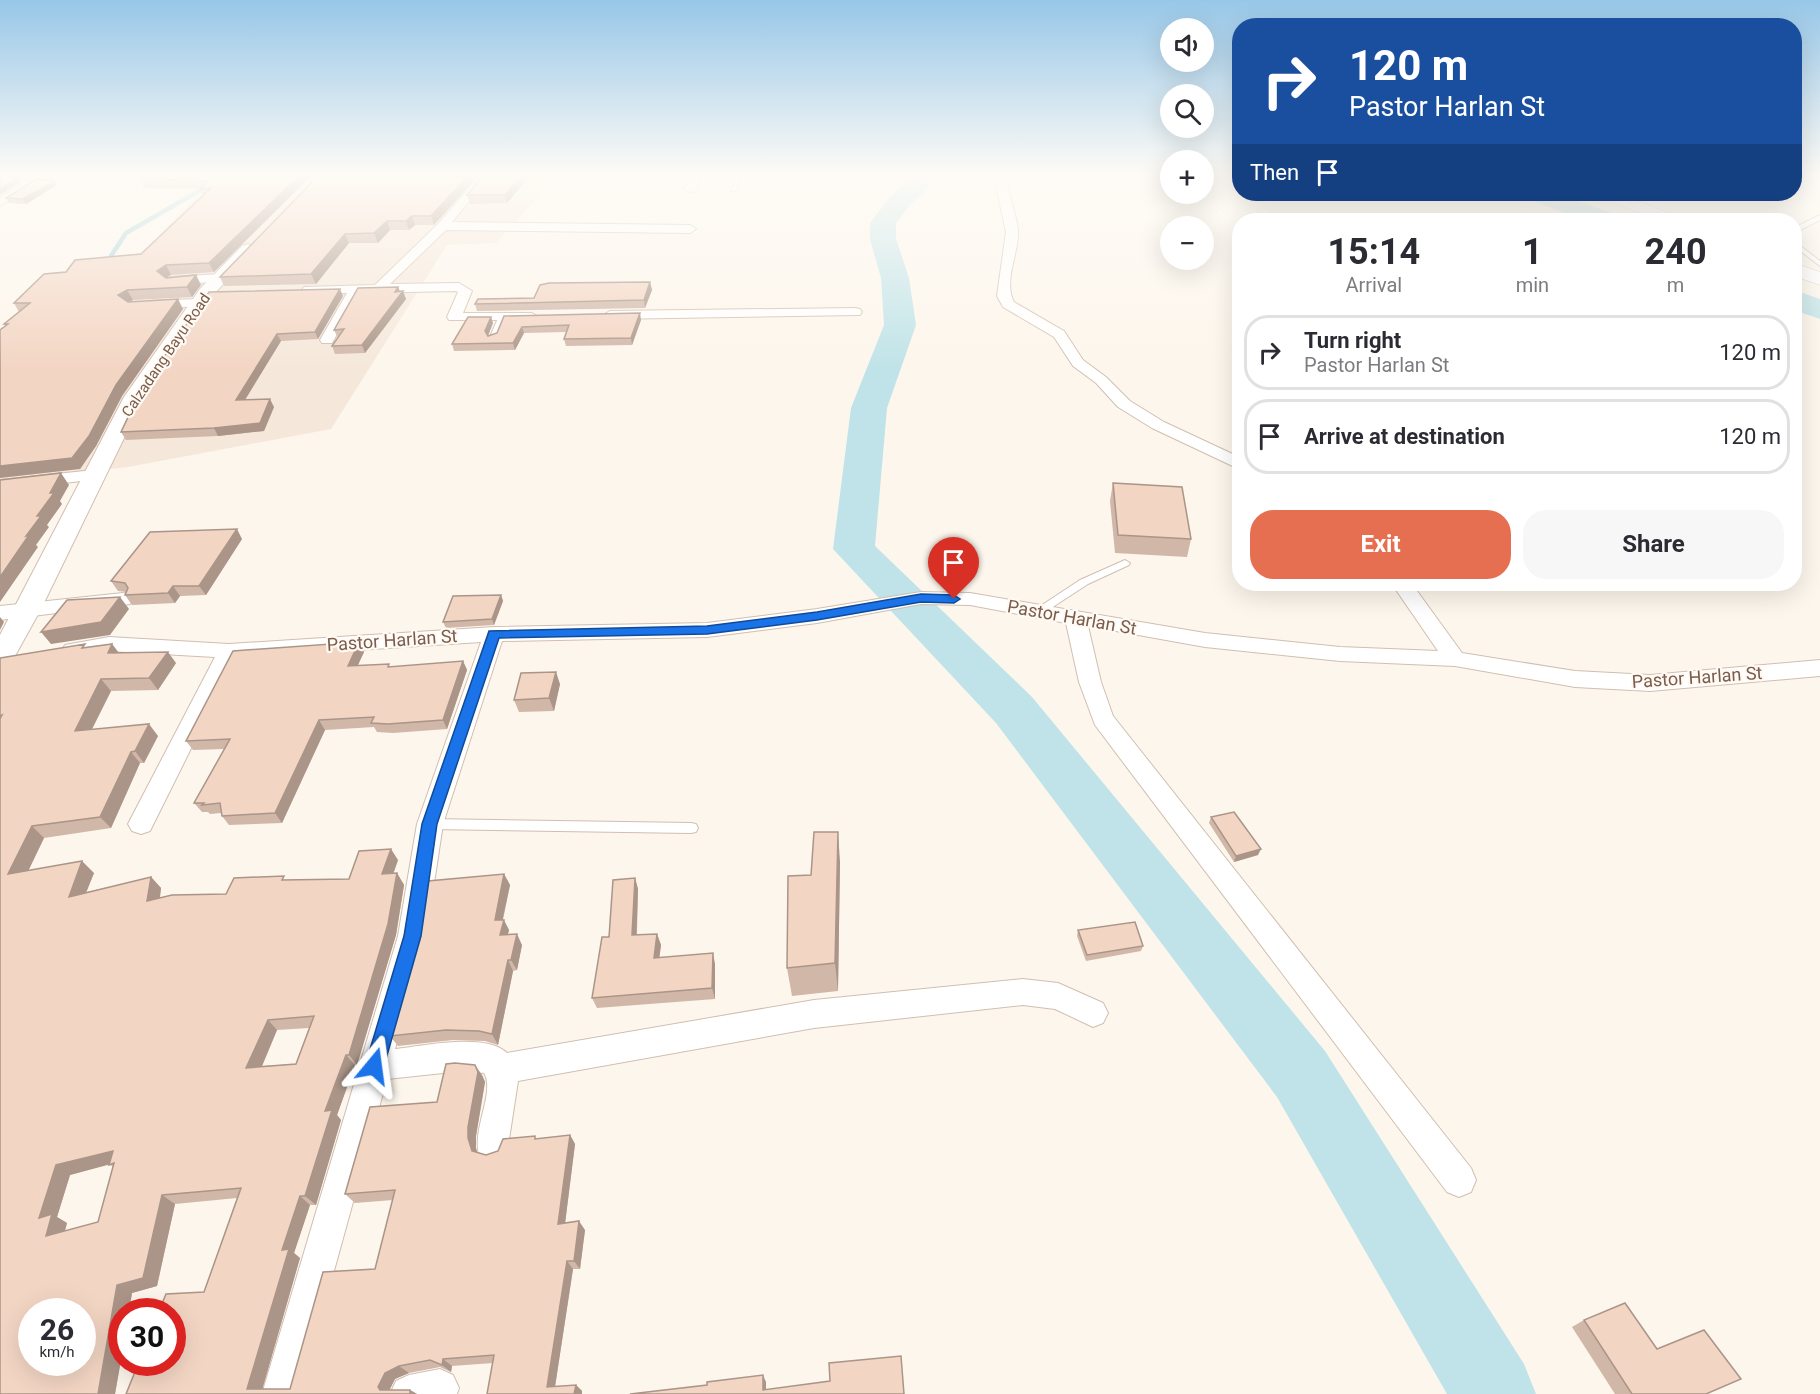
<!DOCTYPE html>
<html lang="en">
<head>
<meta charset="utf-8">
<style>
  :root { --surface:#fff; --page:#f7f7f7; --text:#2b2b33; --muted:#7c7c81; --line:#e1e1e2; --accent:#e76f51 }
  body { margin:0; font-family:Roboto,sans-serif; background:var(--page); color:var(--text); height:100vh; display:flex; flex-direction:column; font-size:22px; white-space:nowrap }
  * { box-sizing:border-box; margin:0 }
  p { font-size:20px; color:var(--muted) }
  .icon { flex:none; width:33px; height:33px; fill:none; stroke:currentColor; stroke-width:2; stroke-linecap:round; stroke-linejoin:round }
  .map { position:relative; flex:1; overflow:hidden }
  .side { position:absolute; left:1232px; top:213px; width:570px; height:378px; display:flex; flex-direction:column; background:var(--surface); border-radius:24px; box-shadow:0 6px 24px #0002 }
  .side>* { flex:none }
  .guide { position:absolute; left:1232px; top:18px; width:570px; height:183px; border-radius:24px; box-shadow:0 6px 24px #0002; background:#1a4fa0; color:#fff; overflow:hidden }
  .buttons { position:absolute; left:1160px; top:18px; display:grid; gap:12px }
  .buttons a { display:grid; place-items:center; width:54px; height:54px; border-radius:50%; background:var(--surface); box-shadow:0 6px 24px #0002; font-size:30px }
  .speed { position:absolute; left:18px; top:1298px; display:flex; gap:12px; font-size:30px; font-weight:700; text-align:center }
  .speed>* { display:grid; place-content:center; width:78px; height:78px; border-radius:50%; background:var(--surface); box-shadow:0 6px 24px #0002; line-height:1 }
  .speed small { font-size:15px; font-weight:400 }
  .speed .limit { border:9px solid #d22; background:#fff; color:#111 }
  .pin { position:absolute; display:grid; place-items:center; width:51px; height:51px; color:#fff; margin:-62px -26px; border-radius:50% 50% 50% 0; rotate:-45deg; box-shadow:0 0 6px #0007 }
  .pin .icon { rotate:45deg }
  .me { position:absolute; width:66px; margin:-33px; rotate:16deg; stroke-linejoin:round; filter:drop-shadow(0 0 4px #0008) }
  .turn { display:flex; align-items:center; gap:21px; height:126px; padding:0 18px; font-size:27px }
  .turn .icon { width:78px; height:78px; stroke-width:2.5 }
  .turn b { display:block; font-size:42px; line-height:51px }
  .then { display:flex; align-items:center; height:57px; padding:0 18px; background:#0003; gap:12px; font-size:22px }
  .eta { display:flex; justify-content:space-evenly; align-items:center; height:102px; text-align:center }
  .eta b { font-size:36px; font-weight:700; line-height:42px }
  .button { display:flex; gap:12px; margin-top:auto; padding:12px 18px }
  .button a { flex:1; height:69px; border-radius:24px; background:var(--accent); color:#fff; font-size:24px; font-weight:700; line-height:69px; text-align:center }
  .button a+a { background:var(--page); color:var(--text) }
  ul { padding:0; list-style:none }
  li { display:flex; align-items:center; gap:18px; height:75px; margin:0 12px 9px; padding:0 6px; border:3px solid var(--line); border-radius:24px }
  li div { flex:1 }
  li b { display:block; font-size:22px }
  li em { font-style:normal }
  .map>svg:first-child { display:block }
  .residential { fill:#f5e8da }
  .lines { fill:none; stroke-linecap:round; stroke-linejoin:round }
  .stream { stroke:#a5d3da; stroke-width:4.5 }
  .river { fill:#bfe3e8; fill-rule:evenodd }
  .service-casing { stroke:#d1beb0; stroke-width:2 }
  .minor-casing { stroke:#d1beb0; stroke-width:2 }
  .tertiary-casing { stroke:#d1beb0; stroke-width:2 }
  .secondary-casing { stroke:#d6c0b0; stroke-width:1 }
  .service { fill:#fff; fill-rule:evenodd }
  .minor { fill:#fff; fill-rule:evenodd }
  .tertiary { fill:#fff; fill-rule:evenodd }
  .secondary { fill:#fff; fill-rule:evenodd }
  .wall { fill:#d1b7a8; fill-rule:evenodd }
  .shaded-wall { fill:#aa9588 }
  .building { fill:#f3d5c3; stroke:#aa9588; stroke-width:1.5; fill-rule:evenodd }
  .route { fill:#1a73e8; stroke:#114b97; stroke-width:1.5 }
  .labels { text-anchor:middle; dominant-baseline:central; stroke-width:4.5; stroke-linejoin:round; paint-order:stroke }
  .far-street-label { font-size:15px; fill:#7a5c4d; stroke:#fffaf3 }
  .street-label { font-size:18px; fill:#7a5c4d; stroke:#fffaf3 }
</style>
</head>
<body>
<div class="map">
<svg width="1820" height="1394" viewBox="0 0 1820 1394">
  <rect width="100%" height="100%" fill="#fdf6ec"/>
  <!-- residential -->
  <path class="residential" d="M228 176H558L496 243 447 245 331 429 128 467 0 482V341L93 306 195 197Z"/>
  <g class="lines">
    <!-- stream -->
    <path class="stream" d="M105 265 126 233 225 176"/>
    <!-- river -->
    <g class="river">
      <path d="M914 176H940L908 207 896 223V239L909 278 916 325 887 408 875 546 1032 697 1325 1051 1524 1364 1536 1394H1447L1277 1097 996 723 833 549 851 408 884 325 881 278 870 239V223L890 197Z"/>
      <path d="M1525 194H1558L1614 214 1618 220H1583L1528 199Z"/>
      <path d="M1794 290 1820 299V319L1794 310Z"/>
    </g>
    <defs>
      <g id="service">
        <path d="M736 176H742L735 191H731Z"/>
        <path d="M1820 215V220L1794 233V228Z"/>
        <path d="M1794 241 1820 261V266L1794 246Z"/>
        <path d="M499 316 506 318 497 339 490 341 489 339Z"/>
        <path d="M1125 560 1130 563 1129 565 1088 584 1042 614H1034L1033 611 1080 580Z"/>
        <path d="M430 819 691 823 696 824 698 828 696 832 691 833 430 829 425 828 423 824 425 820Z"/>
      </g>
      <g id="minor">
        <path d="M35 176H47L0 206V198Z"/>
        <path d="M480 176H490L452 222 690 225 696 229 690 233 446 230 390 284 459 283 472 291 463 313H532L539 317 537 320H449L447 317 458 292 456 291 360 293 332 343H322L320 340 347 293 309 294 302 290 304 287 375 285 439 223Z"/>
        <path d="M692 176H702L694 191 690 192 684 189Z"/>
        <path d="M999 176H1009C1006 195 1017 212 1018 232 1019 253 1003 281 1014 302L1064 331 1083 360 1106 377 1130 401 1164 422 1239 457V469L1152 428 1118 407 1096 383 1073 366 1054 337 1003 307 997 296 1006 232 996 186Z"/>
        <path d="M220 274 227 278 225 281 171 285 164 281 171 277Z"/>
        <path d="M198 299 203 300 205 303 203 306 149 309 142 305 149 301Z"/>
        <path d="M855 308 860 309 862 312 860 315 610 319 603 315 610 311Z"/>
        <path d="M94 470 100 471 103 475 100 479 0 490V480Z"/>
        <path d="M1392 584H1412L1462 653 1575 671 1650 675 1820 660V676L1650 691 1575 687 1455 666 1340 661 1205 647 1088 626 1101 682 1113 716 1471 1168 1476 1180 1471 1192 1459 1197 1447 1192 1095 725 1079 682 1066 623 970 605 921 604 817 623 707 637 502 641 443 824 426 936 395 1049C422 1046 487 1032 507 1053L814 1000 1023 979 1058 983 1103 1003 1108 1013 1103 1023 1093 1027 1055 1009 1023 1005 814 1028 518 1081 508 1146 504 1158 492 1162 480 1158C470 1131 496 1093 484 1073L462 1071 387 1079 300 1394H262L398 936 417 824 481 642 236 658 150 831 141 834 132 831 128 824 215 657 109 651 73 657 65 655 62 650 65 645 109 637 229 644 494 627 707 623 817 609 921 592 970 593 1205 633 1340 647 1438 651Z"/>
        <path d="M123 593 130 594 133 599 130 604 0 620V606Z"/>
        <path d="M440 1369 453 1375 459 1388 457 1394H390L396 1381 409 1375Z"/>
      </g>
      <path id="tertiary" d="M248 244 256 249 212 296 144 397 41 609 10 665 0 667V635L124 397 200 289 242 246Z"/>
      <g id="secondary">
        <path d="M1596 194H1618L1678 216 1681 220H1658L1598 197Z"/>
        <path d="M1794 263 1820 272V285L1794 276Z"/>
      </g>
    </defs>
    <!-- service casing -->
    <use href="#service" class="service-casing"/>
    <!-- minor casing -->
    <use href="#minor" class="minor-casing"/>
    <!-- tertiary casing -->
    <use href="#tertiary" class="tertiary-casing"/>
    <!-- secondary casing -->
    <use href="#secondary" class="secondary-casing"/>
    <!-- service -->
    <use href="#service" class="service"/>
    <!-- minor -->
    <use href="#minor" class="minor"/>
    <!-- tertiary -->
    <use href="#tertiary" class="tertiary"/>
    <!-- secondary -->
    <use href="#secondary" class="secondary"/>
  </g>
  <!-- wall -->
  <g class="wall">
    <path d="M145 176H311L214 272 171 275 166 278 196 275 201 285 192 297 133 300 129 302 183 309 122 396 96 446 80 469 4 324 19 312 14 303 66 272 141 254 203 196 200 189 144 188 140 179Z"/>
    <path d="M318 176H478L434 225H415L409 230H390L378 243H349L316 284 224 286 220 277Z"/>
    <path d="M483 176H530L507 203 470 204 467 195Z"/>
    <path d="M55 181 57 185 26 204 9 203 6 198Z"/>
    <path d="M650 282 652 290 645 308 477 311 475 304 534 298Z"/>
    <path d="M398 287 400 291 406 299 365 353 335 354 332 346 338 338 334 330Z"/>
    <path d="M343 296 318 339 281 341 245 400 274 407 264 431 218 436 126 440 121 432 141 390Z"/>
    <path d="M504 316 641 320 632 345 566 346 564 339 567 332 524 333 515 350 454 351 452 344 493 323 488 336 497 333Z"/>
    <path d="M1113 483 1191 539 1187 557 1115 553 1110 501Z"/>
    <path d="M242 539 206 595 180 596 175 603 132 605 125 595 126 592 118 591 111 581Z"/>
    <path d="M501 595 503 601 494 625 446 628 443 622Z"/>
    <path d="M112 644 119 653 176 663 158 690 111 691 92 729 158 736 144 763H140L111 828 44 838 28 871 94 873 86 892 151 877 161 888 160 898 226 894 287 880 349 879 398 860 393 874 397 873 404 885 396 935 357 1065H355L337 1115 341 1120 316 1205H310L294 1253 300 1258 262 1389H290L375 1269 393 1200 355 1203 345 1194 437 1102 482 1075 485 1082 476 1136V1148L477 1152 486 1155 537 1139 570 1135 575 1144 565 1223 585 1230 580 1269H573L555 1387 576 1385 582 1391 487 1394 493 1363 452 1366 451 1372 440 1367 409 1373 395 1379 389 1390H410L417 1394H126L204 1292 237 1198 175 1204 157 1286 132 1293 129 1311H122V1354L115 1394H0V658ZM309 1028 296 1064 262 1066 277 1030ZM109 1164 113 1167 98 1222 65 1231 67 1223 57 1217 70 1175Z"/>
    <path d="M364 652 357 666 390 667 463 661 467 670 447 729 393 733 377 732 374 727 325 730 282 823 229 825 222 816 221 813 210 814 208 812H202L194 803 225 749 193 750 186 741Z"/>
    <path d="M560 684 554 711 519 712 514 700Z"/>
    <path d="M1211 817 1258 855 1234 862 1209 823Z"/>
    <path d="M840 862 838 991 792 996 787 968 811 875Z"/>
    <path d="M504 874 510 885 503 920 509 930 508 934 522 945 517 970 513 971 498 1045 485 1041 453 1040 398 1046 390 1036Z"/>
    <path d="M635 878 638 889 637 935 657 934 661 945 659 957 715 964V999L597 1008 592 998 609 937Z"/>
    <path d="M1078 930 1143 946 1141 951 1086 961 1077 936Z"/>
    <path d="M1584 1320 1657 1349 1706 1394H1615L1572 1327Z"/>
  </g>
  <!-- shaded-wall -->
  <g class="shaded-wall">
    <path d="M299 176H311L214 272 209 263Z"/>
    <path d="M468 176H478L434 225 431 216Z"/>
    <path d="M521 176H530L507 203 505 195Z"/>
    <path d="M18 177 21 182 0 195V189Z"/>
    <path d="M55 181 57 185 26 204 23 199Z"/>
    <path d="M412 216 415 225 409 230 406 221Z"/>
    <path d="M387 221 390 230 378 243 374 233Z"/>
    <path d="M345 234 349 243 316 284 311 274Z"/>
    <path d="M166 265 171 275 162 280 157 271Z"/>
    <path d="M196 275 201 285 192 297 187 287Z"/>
    <path d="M650 282 652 290 645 308 644 300Z"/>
    <path d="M398 287 401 295 403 291 406 299 365 353 362 345Z"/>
    <path d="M340 289 343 296 318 339 315 332Z"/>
    <path d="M127 290 133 300 124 305 118 295Z"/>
    <path d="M178 299 183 309 122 396 96 446 80 469 0 478V466L116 385Z"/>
    <path d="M640 313 641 320 632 345 631 338Z"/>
    <path d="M491 317 493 323 487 338 485 331Z"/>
    <path d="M522 327 524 333 515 350 513 343Z"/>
    <path d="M277 334 281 341 240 408 236 400Z"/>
    <path d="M270 399 274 407 264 431 218 436 214 428Z"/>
    <path d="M61 473 69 485 60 501 62 504 47 525 49 527 36 545 38 547 0 602V577L26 536Z"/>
    <path d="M237 529 242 539 206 595 199 586Z"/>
    <path d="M173 586 180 596 175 603 168 593Z"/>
    <path d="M501 595 503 601 494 625 492 619Z"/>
    <path d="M120 597 129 609 110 635 51 644 41 632Z"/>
    <path d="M0 617 4 622 0 630Z"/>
    <path d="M359 642 364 652 353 676 348 666Z"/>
    <path d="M112 644 121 656 108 653Z"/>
    <path d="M168 652 176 663 158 690 149 678Z"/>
    <path d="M463 661 467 670 447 729 443 720Z"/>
    <path d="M556 672 560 684 554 711 549 698Z"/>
    <path d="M101 679 111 691 85 743 75 731Z"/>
    <path d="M319 720 325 730 282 823 275 813Z"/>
    <path d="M149 724 158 736 144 763 135 751Z"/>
    <path d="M131 752 140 763 111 828 100 817Z"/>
    <path d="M32 826 44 838 21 886 8 874Z"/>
    <path d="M838 832 840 862 838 991 835 963Z"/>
    <path d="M391 849 398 860 389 886 382 874Z"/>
    <path d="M1261 849 1258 855 1234 862 1236 856Z"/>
    <path d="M82 861 94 873 80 908 69 897Z"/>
    <path d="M397 873 404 885 396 935 357 1065 349 1055Z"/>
    <path d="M504 874 510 885 500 931 495 920Z"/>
    <path d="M151 877 161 888 158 912 147 901Z"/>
    <path d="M635 878 638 889 636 947 632 935Z"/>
    <path d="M504 920 509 930 505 946 500 935Z"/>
    <path d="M517 934 522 945 517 970 511 960Z"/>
    <path d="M657 934 661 945 658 969 654 958Z"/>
    <path d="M713 953 715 964V999L712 988Z"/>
    <path d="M508 960 513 971 498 1045 492 1034Z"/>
    <path d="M268 1020 277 1030 257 1078 246 1068Z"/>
    <path d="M346 1055 355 1065 337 1115 341 1120 316 1205 305 1196 325 1111Z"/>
    <path d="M475 1065 482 1075 485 1082 476 1136V1148L479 1160 472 1151 468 1138V1127Z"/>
    <path d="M570 1135 575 1144 564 1232 558 1224Z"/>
    <path d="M113 1151 126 1160 70 1175 57 1217 67 1223 61 1244 46 1236 39 1218 56 1165Z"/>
    <path d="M162 1195 175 1204 157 1286 132 1293 129 1311H122V1354L115 1394H98L117 1285Z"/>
    <path d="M300 1196 310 1205 294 1253 300 1258 261 1394 247 1389 282 1250Z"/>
    <path d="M579 1221 585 1230 580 1269 574 1261Z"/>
    <path d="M567 1261 573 1269 554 1393 547 1387Z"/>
    <path d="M443 1359 452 1366 451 1372 442 1365Z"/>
    <path d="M399 1366 409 1373 395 1379 388 1393 380 1390 378 1387 385 1373Z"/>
    <path d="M763 1375 766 1382V1394L763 1390Z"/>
    <path d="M576 1385 582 1391V1394H574Z"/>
    <path d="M410 1390 417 1394H410Z"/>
  </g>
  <!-- building -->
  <g class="building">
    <path d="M0 176 18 177 0 189Z"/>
    <path d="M145 176H299L209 263 166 265 157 271 166 278 196 275 187 287 127 290 118 295 128 302 178 299 116 385 89 436 72 458 0 466V330L8 324H4L30 303H14L44 274 66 272 75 260 141 254 211 188 200 189 209 181 140 179Z"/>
    <path d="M318 176H468L431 216H412L406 221H387L374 233 345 234 311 274 220 277Z"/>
    <path d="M483 176H521L505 195H467Z"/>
    <path d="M37 179 55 181 23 199 6 198Z"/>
    <path d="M650 282 644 300 475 304 478 299 534 298 540 285 549 283Z"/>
    <path d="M398 287 395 292 403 291 362 345 332 346 344 329 334 330 358 288Z"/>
    <path d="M340 289 315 332 277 334 236 400 270 399 260 423 214 428 121 432 141 390 209 292Z"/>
    <path d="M640 313 631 338 564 339 569 325 522 327 513 343 452 344 468 317H491L485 331 488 336 497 333 504 316Z"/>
    <path d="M61 473 50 493H54L37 516H41L26 536 29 535 0 577V480Z"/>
    <path d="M1113 483 1182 487 1191 539 1118 535Z"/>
    <path d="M237 529 199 586H173L168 593 125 595 128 588 125 583 111 581 150 532Z"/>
    <path d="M501 595 492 619 443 622 453 596Z"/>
    <path d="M120 597 101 622 41 632 67 600Z"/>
    <path d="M359 642 348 666 389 664 388 667 463 661 443 720 388 724 371 723 374 717 319 720 275 813 222 816 220 803 202 805 204 803H194L230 739 186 741 233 651Z"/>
    <path d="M85 644 82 648 112 644 108 653 168 652 149 678 101 679 75 731 149 724 135 751 131 752 100 817 32 826 8 874 82 861 69 897 151 877 147 901 172 895 226 894 234 878 284 876 282 880 349 879 359 851 391 849 382 874 397 873 388 924 349 1055H346L325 1111 332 1110 305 1196H300L282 1250 289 1249 247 1389H290L323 1272 375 1269 395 1190 345 1194 370 1107 437 1102 446 1064 455 1063 475 1065 478 1072 468 1127V1138L472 1151 486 1155 498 1151 503 1139 535 1136V1139L570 1135 558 1224 579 1221 574 1261H567L547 1387 576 1385 574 1394H487L494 1355 443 1359 442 1365 430 1360 399 1366 385 1373 378 1387 380 1390H410V1394H126L139 1362H172V1311H159L166 1294 204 1292 241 1188 162 1195 143 1278 117 1285 98 1394H0V719L2 715 0 716V658ZM314 1016 296 1064 246 1068 268 1020ZM113 1151 109 1165 114 1163 98 1222 46 1236 52 1214 39 1218 56 1165ZM32 1311H82V1362H32Z"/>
    <path d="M556 672 549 698 514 700 521 673Z"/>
    <path d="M1234 812 1261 849 1236 856 1211 817Z"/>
    <path d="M814 832H838L835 963 787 968 788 876 811 875Z"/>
    <path d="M504 874 495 920H504L500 935 517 934 511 960H508L492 1034 479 1031 446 1030 390 1036 421 926 428 881Z"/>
    <path d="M635 878 632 935 657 934 654 958 713 953 712 988 592 998 602 937H609L613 880Z"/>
    <path d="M1135 922 1143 946 1087 955 1078 930Z"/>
    <path d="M1625 1303 1657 1349 1704 1330 1741 1379 1706 1394H1632L1584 1320Z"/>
    <path d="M901 1356 904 1394H630L707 1385V1382L763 1375V1390L830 1381 829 1363Z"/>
  </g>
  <!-- sky -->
  <linearGradient id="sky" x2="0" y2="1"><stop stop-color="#97c7e8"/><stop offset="0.47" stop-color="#fefbf6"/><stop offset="1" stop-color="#fefbf6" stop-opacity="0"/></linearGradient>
  <rect width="1820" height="371" fill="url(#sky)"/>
  <!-- route -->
  <path class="route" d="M921 594 954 595 960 599 954 603 921 602 817 620 707 634 499 638 437 824 421 936 384 1066 381 1073 374 1076 368 1073 365 1066 404 936 422 824 489 631 707 626 817 612Z"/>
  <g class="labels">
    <!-- far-street labels -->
    <g class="far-street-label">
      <text transform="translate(166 355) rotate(-56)">Calzadang Bayu Road</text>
    </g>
    <!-- street labels -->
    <g class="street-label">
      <text transform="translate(1072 617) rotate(10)">Pastor Harlan St</text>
      <text transform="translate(392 640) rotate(-4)">Pastor Harlan St</text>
      <text transform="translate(1697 677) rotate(-4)">Pastor Harlan St</text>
    </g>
  </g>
</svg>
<div class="buttons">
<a><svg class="icon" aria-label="sound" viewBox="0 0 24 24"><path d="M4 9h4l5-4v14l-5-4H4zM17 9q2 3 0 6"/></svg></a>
<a><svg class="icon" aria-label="search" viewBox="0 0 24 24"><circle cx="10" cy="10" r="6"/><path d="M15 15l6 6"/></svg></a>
<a>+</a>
<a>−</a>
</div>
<div class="speed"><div>26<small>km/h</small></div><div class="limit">30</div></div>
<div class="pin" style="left:954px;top:599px;background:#d93025"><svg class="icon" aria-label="arrive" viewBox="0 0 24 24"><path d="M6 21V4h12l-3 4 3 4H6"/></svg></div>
<svg class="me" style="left:374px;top:1066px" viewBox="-20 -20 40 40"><path d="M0-17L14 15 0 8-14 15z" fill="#1a73e8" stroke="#fff" stroke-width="4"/></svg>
<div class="guide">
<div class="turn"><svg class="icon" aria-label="right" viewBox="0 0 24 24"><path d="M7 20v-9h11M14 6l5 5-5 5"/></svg><div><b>120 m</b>Pastor Harlan St</div></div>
<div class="then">Then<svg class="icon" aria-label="arrive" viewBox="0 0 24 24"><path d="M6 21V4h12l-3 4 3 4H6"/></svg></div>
</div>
<section class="side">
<div class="eta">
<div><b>15:14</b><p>Arrival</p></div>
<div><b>1</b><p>min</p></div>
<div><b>240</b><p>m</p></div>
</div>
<ul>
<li><svg class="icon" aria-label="right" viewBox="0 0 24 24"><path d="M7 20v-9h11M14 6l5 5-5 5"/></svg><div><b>Turn right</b><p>Pastor Harlan St</p></div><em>120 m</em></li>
<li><svg class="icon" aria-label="arrive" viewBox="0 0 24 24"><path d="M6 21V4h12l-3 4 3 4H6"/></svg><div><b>Arrive at destination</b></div><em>120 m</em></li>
</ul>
<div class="button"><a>Exit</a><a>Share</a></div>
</section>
</div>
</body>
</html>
